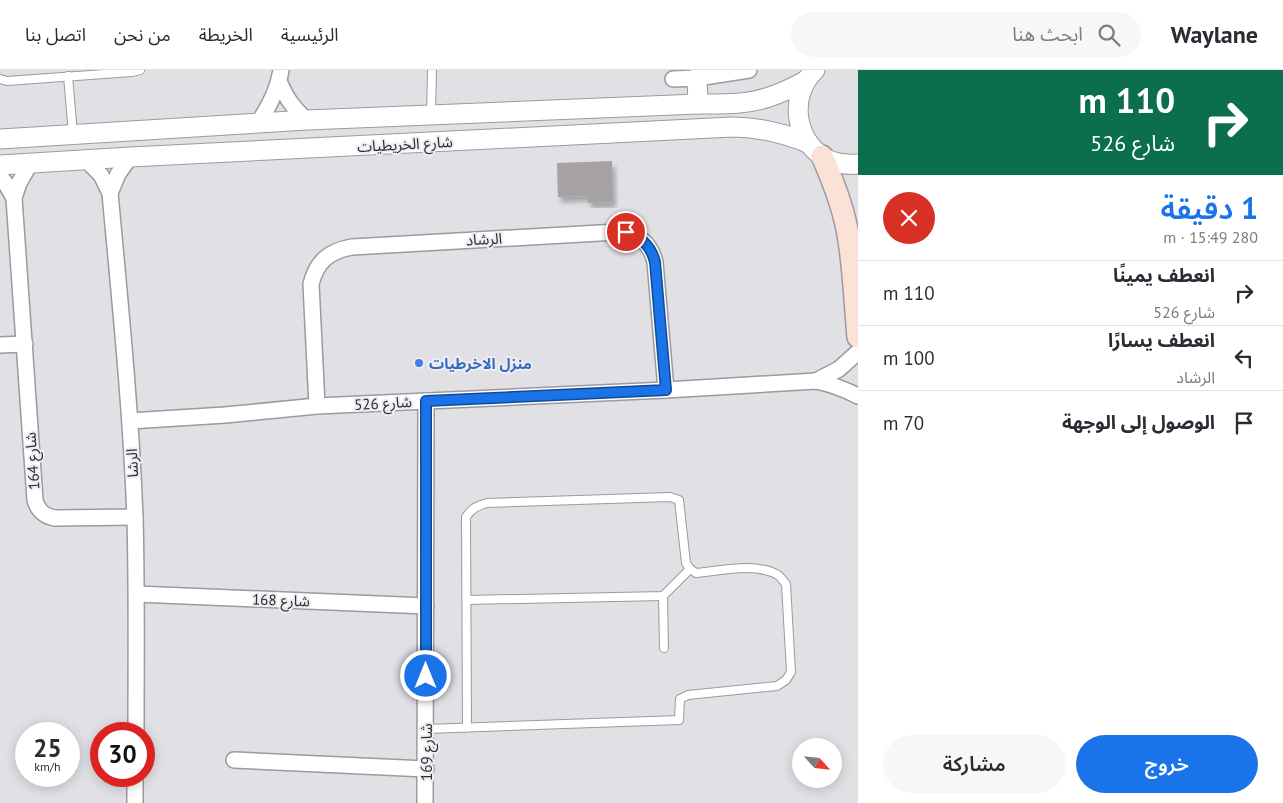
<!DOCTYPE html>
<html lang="ar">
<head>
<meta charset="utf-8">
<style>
  :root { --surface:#fff; --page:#f7f7f7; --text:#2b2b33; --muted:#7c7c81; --line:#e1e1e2; --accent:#1a73e8 }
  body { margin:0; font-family:"PT Sans","Noto Sans Arabic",sans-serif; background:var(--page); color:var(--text); direction:rtl; height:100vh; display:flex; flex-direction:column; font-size:19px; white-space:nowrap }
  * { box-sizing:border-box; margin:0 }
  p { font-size:16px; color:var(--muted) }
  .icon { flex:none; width:28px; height:28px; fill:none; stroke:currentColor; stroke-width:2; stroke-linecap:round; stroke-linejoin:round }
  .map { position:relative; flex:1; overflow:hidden; direction:ltr }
  .details { display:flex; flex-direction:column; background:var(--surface); width:425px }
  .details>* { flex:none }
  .hud { background:#0b6e4f; color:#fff; overflow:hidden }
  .needle { width:32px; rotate:117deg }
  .buttons { position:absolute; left:792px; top:668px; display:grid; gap:10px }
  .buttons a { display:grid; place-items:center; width:50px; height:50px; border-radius:50%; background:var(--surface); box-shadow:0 2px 12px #0003; font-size:25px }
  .speed { position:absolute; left:15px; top:652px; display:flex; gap:10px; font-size:25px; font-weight:700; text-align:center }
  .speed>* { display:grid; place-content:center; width:65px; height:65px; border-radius:50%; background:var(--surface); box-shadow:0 2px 12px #0003; line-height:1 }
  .speed small { font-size:12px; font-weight:400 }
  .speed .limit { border:8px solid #d22; background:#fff; color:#111 }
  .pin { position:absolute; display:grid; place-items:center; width:42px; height:42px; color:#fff; margin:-21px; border:2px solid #fff; border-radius:50%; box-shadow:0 1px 5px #0007 }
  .me { position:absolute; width:55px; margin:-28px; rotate:0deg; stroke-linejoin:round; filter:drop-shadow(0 0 4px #0008) }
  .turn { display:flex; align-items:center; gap:18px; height:105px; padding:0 25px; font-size:22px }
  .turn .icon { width:65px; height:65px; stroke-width:2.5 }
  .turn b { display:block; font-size:35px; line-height:42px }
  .round { display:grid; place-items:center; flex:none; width:52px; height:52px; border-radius:26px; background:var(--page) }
  .overview { display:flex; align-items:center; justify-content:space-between; height:85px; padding:0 25px }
  h1 { font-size:30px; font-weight:600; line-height:38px; color:var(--accent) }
  .action { display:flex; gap:10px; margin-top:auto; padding:10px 25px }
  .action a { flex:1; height:58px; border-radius:30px; background:var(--accent); color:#fff; font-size:20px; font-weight:600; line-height:58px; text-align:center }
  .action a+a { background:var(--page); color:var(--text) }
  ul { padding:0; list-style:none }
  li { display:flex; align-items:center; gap:15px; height:65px; padding:0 25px; border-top:1px solid var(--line) }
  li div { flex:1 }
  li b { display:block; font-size:19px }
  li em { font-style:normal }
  header { display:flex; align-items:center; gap:30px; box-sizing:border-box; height:70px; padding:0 25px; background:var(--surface); border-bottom:1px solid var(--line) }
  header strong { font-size:24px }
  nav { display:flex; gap:28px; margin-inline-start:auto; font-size:18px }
  .search { width:350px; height:45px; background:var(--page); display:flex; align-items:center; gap:12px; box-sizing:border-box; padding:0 18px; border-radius:28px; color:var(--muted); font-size:19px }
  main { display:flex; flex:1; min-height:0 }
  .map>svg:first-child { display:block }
  .building { fill:#a6a2a4; filter:url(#shadow) }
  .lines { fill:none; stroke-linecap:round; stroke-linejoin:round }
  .service-casing { stroke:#9a9a9f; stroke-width:10 }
  .minor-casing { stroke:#9a9a9f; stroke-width:18 }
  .tertiary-casing { stroke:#9a9a9f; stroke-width:21 }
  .secondary-casing { stroke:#9a9a9f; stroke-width:24 }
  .service { stroke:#fff; stroke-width:8 }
  .minor { stroke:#fff; stroke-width:15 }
  .tertiary { stroke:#fff; stroke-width:19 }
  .secondary { stroke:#fce2d6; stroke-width:21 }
  .route-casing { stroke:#114b97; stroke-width:12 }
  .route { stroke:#1a73e8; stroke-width:9 }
  .shop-dot { fill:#3f7fe0; stroke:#ededf2; stroke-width:2 }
  .labels { text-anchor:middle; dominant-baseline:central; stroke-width:4; stroke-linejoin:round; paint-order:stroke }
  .street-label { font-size:15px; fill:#2c2c2e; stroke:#ededf2 }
  .shop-label { font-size:15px; font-weight:bold; fill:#366cbe; stroke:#ededf2; text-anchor:start }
</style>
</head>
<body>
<header>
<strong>Waylane</strong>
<div class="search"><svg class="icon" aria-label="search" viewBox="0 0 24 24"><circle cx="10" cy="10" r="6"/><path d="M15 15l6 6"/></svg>ابحث هنا</div>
<nav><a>الرئيسية</a><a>الخريطة</a><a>من نحن</a><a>اتصل بنا</a></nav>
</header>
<main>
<section class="details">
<div class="hud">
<div class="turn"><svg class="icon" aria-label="right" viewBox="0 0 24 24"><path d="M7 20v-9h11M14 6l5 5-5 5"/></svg><div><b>110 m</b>شارع 526</div></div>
</div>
<div class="overview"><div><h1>1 دقيقة</h1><p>280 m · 15:49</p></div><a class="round" style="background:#d93025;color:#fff"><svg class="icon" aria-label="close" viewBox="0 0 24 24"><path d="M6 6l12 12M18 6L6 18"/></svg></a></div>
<ul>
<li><svg class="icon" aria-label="right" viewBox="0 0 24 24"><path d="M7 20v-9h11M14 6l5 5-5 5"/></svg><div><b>انعطف يمينًا</b><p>شارع 526</p></div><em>110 m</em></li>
<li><svg class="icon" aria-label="left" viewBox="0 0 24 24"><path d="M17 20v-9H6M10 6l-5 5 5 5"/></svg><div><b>انعطف يسارًا</b><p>الرشاد</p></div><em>100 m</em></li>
<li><svg class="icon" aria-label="arrive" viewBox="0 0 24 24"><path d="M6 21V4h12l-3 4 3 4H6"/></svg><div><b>الوصول إلى الوجهة</b></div><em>70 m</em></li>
</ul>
<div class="action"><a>خروج</a><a>مشاركة</a></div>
</section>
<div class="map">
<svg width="858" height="733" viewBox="0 0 858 733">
  <defs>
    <filter id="shadow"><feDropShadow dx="3" dy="5.5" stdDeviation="2.5" flood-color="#0004"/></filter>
  </defs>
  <rect width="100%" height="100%" fill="#e0e0e5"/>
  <!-- building -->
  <path class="building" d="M612 91 613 132 588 133V126L558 127 557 93Z"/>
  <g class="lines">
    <defs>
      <g id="service">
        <path d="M68 6 73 64"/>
        <path d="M0 9 7 11 132 2 140 0"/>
        <path d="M431 45 432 0"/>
        <path d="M663 526 664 578"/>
        <path d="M467 530 663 526 690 499"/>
        <path d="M426 659 679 650 680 629 688 625 777 616 786 610 791 602 786 514C783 511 781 507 778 505 756 492 720 501 696 503L690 499 686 493 679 430 670 427 487 433C477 436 472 438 466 447L467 658"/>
      </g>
      <g id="minor">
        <path d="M673 9 697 8 749 0"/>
        <path d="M279 11C286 28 293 38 307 50"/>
        <path d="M258 53C269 37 278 20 281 0"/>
        <path d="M86 90 101 105 110 123C120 232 131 340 135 448 137 520 136 592 136 664"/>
        <path d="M31 92 19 113 14 128 35 430C38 441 44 446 55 448L135 447"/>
        <path d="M0 106 6 114 14 128"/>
        <path d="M110 123 118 104 130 87"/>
        <path d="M0 275 25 274"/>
        <path d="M816 311 839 299 858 282"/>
        <path d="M317 336 311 214C317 191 329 181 352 177L617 162C638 163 650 172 655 192L666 320"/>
        <path d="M130 351 225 345 317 336 666 320 816 311C831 314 844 319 858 326"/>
        <path d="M137 524 426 536"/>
        <path d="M234 690 426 699"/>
        <path d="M135 733V706"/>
        <path d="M425 733 426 331"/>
      </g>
      <g id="tertiary">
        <path d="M815 0C787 26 795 76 831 91 840 94 849 95 858 94"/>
        <path d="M697 8 698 34"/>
        <path d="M0 69 307 50 698 34C722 34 746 35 769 27 782 23 794 17 805 11"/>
        <path d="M0 95 130 87 732 57C759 57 783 63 808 73"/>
      </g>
      <path id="secondary" d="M822 86C834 113 845 141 849 171 854 202 855 235 858 267"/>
    </defs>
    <!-- service casing -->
    <use href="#service" class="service-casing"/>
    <!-- minor casing -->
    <use href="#minor" class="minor-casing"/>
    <!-- tertiary casing -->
    <use href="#tertiary" class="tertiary-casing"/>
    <!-- secondary casing -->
    <use href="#secondary" class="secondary-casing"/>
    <!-- service -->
    <use href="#service" class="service"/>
    <!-- minor -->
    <use href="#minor" class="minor"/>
    <!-- tertiary -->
    <use href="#tertiary" class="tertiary"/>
    <!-- secondary -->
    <use href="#secondary" class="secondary"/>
  </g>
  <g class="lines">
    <defs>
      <path id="route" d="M426 606V331L666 320 655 192C651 176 642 167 626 162"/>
    </defs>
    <!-- route casing -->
    <use href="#route" class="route-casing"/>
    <!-- route -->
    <use href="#route" class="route"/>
  </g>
  <!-- markers -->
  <circle class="shop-dot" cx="419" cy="293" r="5"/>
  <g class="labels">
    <!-- street labels -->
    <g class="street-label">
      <text transform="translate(405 74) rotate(-3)">شارع الخريطيات</text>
      <text transform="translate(484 169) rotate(-3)">الرشاد</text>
      <text transform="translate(383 333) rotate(-3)">شارع 526</text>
      <text transform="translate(32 391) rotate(-94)">شارع 164</text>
      <text transform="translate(132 393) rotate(-93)">الرشا</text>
      <text transform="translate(281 530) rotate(2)">شارع 168</text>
      <text transform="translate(426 682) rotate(-90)">شارع 169</text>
    </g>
    <!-- shop labels -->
    <g class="shop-label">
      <text x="429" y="293">منزل الاخرطيات</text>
    </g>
  </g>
</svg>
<div class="buttons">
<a><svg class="needle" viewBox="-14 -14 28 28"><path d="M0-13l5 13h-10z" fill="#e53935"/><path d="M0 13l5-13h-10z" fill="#7c7c81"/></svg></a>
</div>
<div class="speed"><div>25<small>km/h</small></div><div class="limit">30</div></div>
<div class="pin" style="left:626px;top:162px;background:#d93025"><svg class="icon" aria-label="arrive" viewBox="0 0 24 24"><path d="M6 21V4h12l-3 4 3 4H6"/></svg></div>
<svg class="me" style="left:426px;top:606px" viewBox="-20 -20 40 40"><circle r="17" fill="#1a73e8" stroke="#fff" stroke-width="3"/><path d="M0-11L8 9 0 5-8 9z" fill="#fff"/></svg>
</div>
</main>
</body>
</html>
